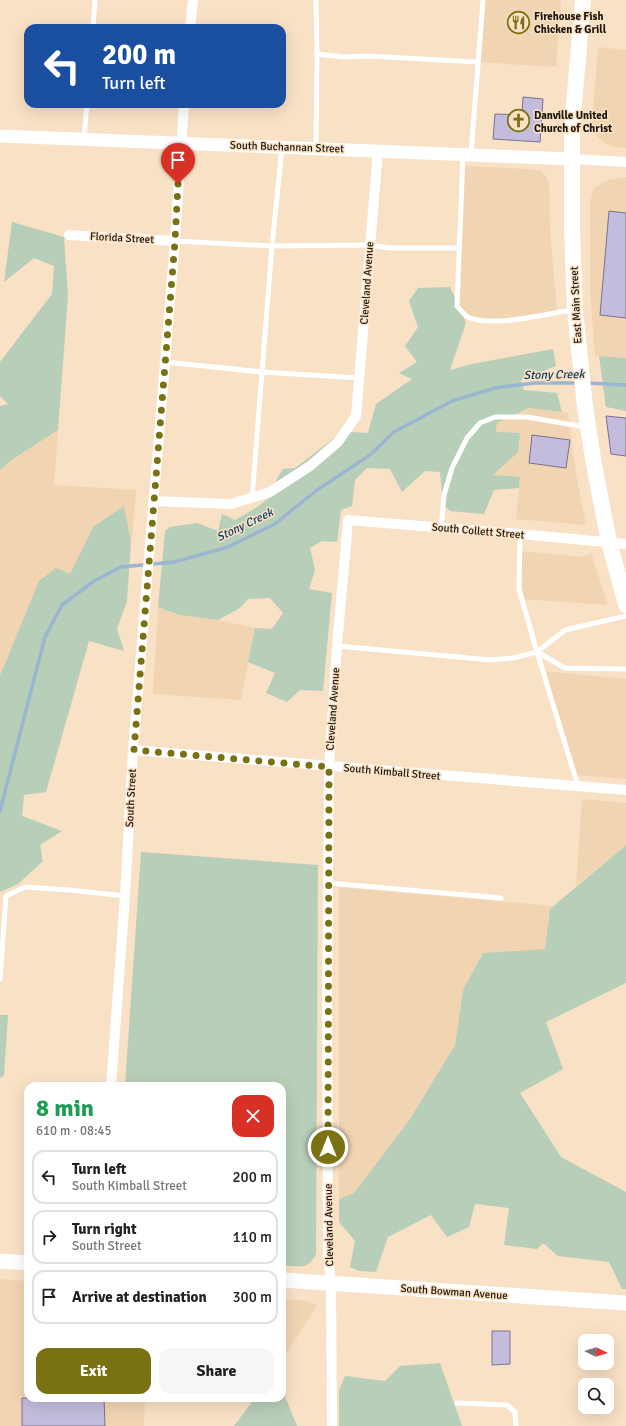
<!DOCTYPE html>
<html lang="en">
<head>
<meta charset="utf-8">
<style>
  :root { --surface:#fff; --page:#f6f6f6; --text:#202124; --muted:#757577; --line:#e0e0e0; --accent:#7a7112 }
  body { margin:0; font-family:Signika,sans-serif; background:var(--page); color:var(--text); height:100vh; display:flex; flex-direction:column; font-size:15px; white-space:nowrap }
  * { box-sizing:border-box; margin:0 }
  p { font-size:13px; color:var(--muted) }
  .icon { flex:none; width:22px; height:22px; fill:none; stroke:currentColor; stroke-width:2; stroke-linecap:round; stroke-linejoin:round }
  .map { position:relative; flex:1; overflow:hidden }
  .side { position:absolute; left:24px; top:1082px; width:262px; height:320px; display:flex; flex-direction:column; background:var(--surface); border-radius:12px; box-shadow:0 4px 16px #0002 }
  .side>* { flex:none }
  .guide { position:absolute; left:24px; top:24px; width:262px; height:84px; border-radius:12px; box-shadow:0 4px 16px #0002; background:#1a4fa0; color:#fff; overflow:hidden }
  .needle { width:26px; rotate:95deg }
  .fabs { position:absolute; left:578px; top:1334px; display:grid; gap:8px }
  .fabs a { display:grid; place-items:center; width:36px; height:36px; border-radius:8px; background:var(--surface); box-shadow:0 4px 16px #0002; font-size:20px }
  .pin { position:absolute; display:grid; place-items:center; width:34px; height:34px; color:#fff; margin:-41px -17px; border-radius:50% 50% 50% 0; rotate:-45deg; box-shadow:0 0 4px #0007 }
  .pin .icon { rotate:45deg }
  .me { position:absolute; width:44px; margin:-22px; rotate:0deg; stroke-linejoin:round; filter:drop-shadow(0 0 3px #0008) }
  .turn { display:flex; align-items:center; gap:14px; height:84px; padding:0 12px; font-size:18px }
  .turn .icon { width:52px; height:52px; stroke-width:2.5 }
  .turn b { display:block; font-size:28px; line-height:34px }
  .round { display:grid; place-items:center; flex:none; width:42px; height:42px; border-radius:12px; background:var(--page) }
  .head { display:flex; align-items:center; justify-content:space-between; height:68px; padding:0 12px }
  h1 { font-size:24px; font-weight:800; line-height:30px; color:#1e9e55 }
  .primary-button { display:flex; gap:8px; margin-top:auto; padding:8px 12px }
  .primary-button a { flex:1; height:46px; border-radius:12px; background:var(--accent); color:#fff; font-size:16px; font-weight:800; line-height:46px; text-align:center }
  .primary-button a+a { background:var(--page); color:var(--text) }
  ul { padding:0; list-style:none }
  li { display:flex; align-items:center; gap:12px; height:54px; margin:0 8px 6px; padding:0 4px; border:2px solid var(--line); border-radius:12px }
  li div { flex:1 }
  li b { display:block; font-size:15px }
  li em { font-style:normal }
  .map>svg:first-child { display:block }
  .built { fill:#f1d5b3 }
  .green { fill:#b7ceb9 }
  .lines { fill:none; stroke-linecap:round; stroke-linejoin:round }
  .stream { stroke:#9ab6d1; stroke-width:3.5 }
  .building { fill:#c4bcdc; stroke:#79728f }
  .service { stroke:#fff; stroke-width:5 }
  .minor { stroke:#fff; stroke-width:10 }
  .tertiary { stroke:#fff; stroke-width:13 }
  .secondary { stroke:#fff; stroke-width:15 }
  .primary { stroke:#fff; stroke-width:16 }
  .route { stroke:#7a7112; stroke-width:7; stroke-dasharray:0 12.6 }
  .labels { text-anchor:middle; dominant-baseline:central; stroke-width:3; stroke-linejoin:round; paint-order:stroke }
  .poi-label { font-size:11px; font-weight:bold; fill:#1e160c; stroke:#f8e1c5; text-anchor:start }
  .street-label { font-size:11px; fill:#1e160c; stroke:#f8e1c5 }
  .water-label { font-size:12px; font-style:italic; fill:#0c3b5f; stroke:#f8e1c5 }
</style>
</head>
<body>
<div class="map">
<svg width="626" height="1426" viewBox="0 0 626 1426">
  <rect width="100%" height="100%" fill="#f8e1c5"/>
  <!-- built -->
  <g class="built">
    <path d="M483 0H561L556 67 477 62Z"/>
    <path d="M598 47 626 50V148L616 147 605 143 597 136 592 123Z"/>
    <path d="M463 166 527 169 540 170 546 176 549 186 550 231 557 312 504 320 466 317 457 306Z"/>
    <path d="M626 177V358L595 356 590 291V203L594 188 608 180Z"/>
    <path d="M529 408 568 413 576 474 586 525 516 519 520 478 492 475 497 423Z"/>
    <path d="M58 430 54 485 136 490 132 539 131 542 124 507 93 527 70 574 0 676V470L10 461Z"/>
    <path d="M520 551 583 557 591 553 608 605 522 599Z"/>
    <path d="M158 607 179 615 218 620 255 628 241 700 153 694Z"/>
    <path d="M543 671 626 679V779L575 775Z"/>
    <path d="M582 799 626 803V845L576 886Z"/>
    <path d="M339 887 553 906 550 909 545 949 463 990 455 1045 410 1119 354 1193 339 1199Z"/>
    <path d="M0 1279 28 1281V1398H145L144 1426H0Z"/>
    <path d="M282 1299 307 1301 317 1305 282 1360Z"/>
  </g>
  <!-- green -->
  <g class="green">
    <path d="M12 222 64 237 68 295 58 430 10 461 0 470V406L8 404 0 396V362L52 294 54 266 34 258 4 282Z"/>
    <path d="M450 287 466 323 450 370 472 364 553 349 556 366 521 380 524 390 557 393 562 412 529 408 497 423 496 432 520 433 518 452 493 475 520 477 519 488 494 490 484 514 450 511 443 504 440 472 425 471 402 492 390 469 367 468 355 480 352 506 341 510 337 542 322 541 310 548 315 570 309 589 332 593 323 691 300 690 287 702 266 693 275 673 248 662 255 628 272 629 283 613 270 598 248 599 240 608 218 620 179 615 158 607 165 531 170 527 197 523 218 531 222 514 235 520 254 509 281 490 276 480 283 469 295 468 333 439 351 432 368 433 376 404 412 379 399 373 417 362 405 346 418 327 409 301 418 288Z"/>
    <path d="M599 356 626 358V411L606 407Z"/>
    <path d="M124 506 131 542 127 601 117 629 124 651 89 641 46 792 24 795 22 816 62 831 40 845 43 861 18 884 0 892V676L39 581 56 568 70 574 93 527Z"/>
    <path d="M626 845V983L546 1022 563 1069 520 1093 561 1157 626 1192V1289H622L609 1262 558 1256 543 1243 537 1249 504 1245 509 1208 475 1204 469 1227 447 1237 431 1215 388 1237 376 1272 359 1271 350 1267 355 1241 339 1222V1199L354 1193 410 1119 455 1045 463 990 483 953 545 949 550 909Z"/>
    <path d="M141 852 318 865 316 1254C308 1271 298 1266 282 1265V1086H125Z"/>
    <path d="M0 1015H8L4 1076 0 1078Z"/>
    <path d="M440 1363 462 1426H339V1390L345 1376 385 1381 400 1366Z"/>
    <path d="M282 1389 297 1426H234L255 1398H282Z"/>
  </g>
  <g class="lines">
    <!-- stream -->
    <g class="stream">
      <path d="M587 383 626 385"/>
      <path d="M0 811 45 637 62 605 94 581 121 567 174 562 228 547 275 524 317 490 370 455 394 432 452 401 495 388 534 383H579"/>
    </g>
  </g>
  <!-- building -->
  <g class="building">
    <path d="M523 97 543 99 540 142 493 139 495 114 522 115Z"/>
    <path d="M609 211 626 213V318L600 315Z"/>
    <path d="M606 416 626 418V456L611 454Z"/>
    <path d="M532 435 570 440 566 468 529 463Z"/>
    <path d="M492 1331H510V1364L492 1365Z"/>
    <path d="M22 1398H104L105 1426H22Z"/>
  </g>
  <g class="lines">
    <!-- service -->
    <g class="service">
      <path d="M316 0 317 54 316 148"/>
      <path d="M93 28 95 0"/>
      <path d="M317 54 344 57 368 56 477 62"/>
      <path d="M84 138 87 104"/>
      <path d="M471 154 483 0"/>
      <path d="M463 155 457 306C460 309 464 315 468 317 492 328 545 314 572 310"/>
      <path d="M175 241 272 246 370 245 389 248H459"/>
      <path d="M165 362 262 372 360 378"/>
      <path d="M252 498 272 246 282 148"/>
      <path d="M441 528 444 495 452 468 467 438 480 423 495 417H527L585 427"/>
      <path d="M520 534 519 589 537 652 565 668 626 669"/>
      <path d="M337 646 491 660 513 658 537 652 578 786"/>
      <path d="M537 652 565 630 626 616"/>
      <path d="M328 883 501 898"/>
      <path d="M0 979 6 896 25 887 70 890 125 896"/>
      <path d="M457 1403 507 1405 515 1412 516 1426"/>
    </g>
    <!-- minor -->
    <g class="minor">
      <path d="M190 28 193 0"/>
      <path d="M573 159 626 162"/>
      <path d="M69 235 175 241"/>
      <path d="M154 501 231 504 270 492 310 466 338 442 356 416 378 150"/>
      <path d="M133 750 626 790"/>
      <path d="M111 1086 125 896 133 750 175 241 184 104"/>
      <path d="M332 1426 331 1283 328 1255 327 1002 329 767 337 646 348 520 520 534 626 544"/>
    </g>
    <!-- tertiary -->
    <path class="tertiary" d="M0 136 573 159"/>
    <!-- secondary -->
    <g class="secondary">
      <path d="M0 1261 28 1263"/>
      <path d="M282 1280 626 1303"/>
    </g>
    <!-- primary -->
    <path class="primary" d="M583 0 572 127V230L575 310 585 407 593 459 609 542 626 605"/>
  </g>
  <g class="lines">
    <!-- route -->
    <path class="route" d="M178 184 175 241 134 750 329 767 328 1147"/>
  </g>
  <!-- icons -->
  <defs>
    <symbol id="restaurant-ring" viewBox="-11 -11 22 22"><circle r="9.5" fill="#f8e1c5" stroke="#7a7112" stroke-width="1.5"/><path d="M-5-6h1v4h1v-4h1v4h1v-4h1v5L-1.5 .5V6h-2V.5L-5-1ZM5-6V6H3V1.5H1.5Q1.5-4 5-6Z" fill="#7a7112"/></symbol>
    <symbol id="church-ring" viewBox="-11 -11 22 22"><circle r="9.5" fill="#f8e1c5" stroke="#7a7112" stroke-width="1.5"/><path d="M-1.2-6h2.4v3.5h3.3v2.4h-3.3V6h-2.4V-.1h-3.3v-2.4h3.3Z" fill="#7a7112"/></symbol>
  </defs>
  <g fill-rule="evenodd">
    <use href="#restaurant-ring" x="506" y="10" width="25" height="25"/>
    <use href="#church-ring" x="506" y="108" width="25" height="25"/>
  </g>
  <g class="labels">
    <!-- poi labels -->
    <g class="poi-label">
      <text x="534" y="16">Firehouse Fish<tspan x="534" dy="13">Chicken &amp; Grill</tspan></text>
      <text x="534" y="115">Danville United<tspan x="534" dy="13">Church of Christ</tspan></text>
    </g>
    <!-- street labels -->
    <g class="street-label">
      <text transform="translate(287 147) rotate(2)">South Buchannan Street</text>
      <text transform="translate(122 238) rotate(3)">Florida Street</text>
      <text transform="translate(367 283) rotate(-86)">Cleveland Avenue</text>
      <text transform="translate(576 305) rotate(-93)">East Main Street</text>
      <text transform="translate(478 531) rotate(5)">South Collett Street</text>
      <text transform="translate(333 709) rotate(-86)">Cleveland Avenue</text>
      <text transform="translate(392 772) rotate(5)">South Kimball Street</text>
      <text transform="translate(131 798) rotate(-87)">South Street</text>
      <text transform="translate(329 1225) rotate(-91)">Cleveland Avenue</text>
      <text transform="translate(454 1292) rotate(4)">South Bowman Avenue</text>
    </g>
    <!-- water labels -->
    <g class="water-label">
      <text transform="translate(554 375) rotate(-1)">Stony Creek</text>
      <text transform="translate(245 525) rotate(-26)">Stony Creek</text>
    </g>
  </g>
</svg>
<div class="fabs">
<a><svg class="needle" viewBox="-14 -14 28 28"><path d="M0-13l5 13h-10z" fill="#e53935"/><path d="M0 13l5-13h-10z" fill="#757577"/></svg></a>
<a><svg class="icon" aria-label="search" viewBox="0 0 24 24"><circle cx="10" cy="10" r="6"/><path d="M15 15l6 6"/></svg></a>
</div>
<div class="pin" style="left:178px;top:184px;background:#d93025"><svg class="icon" aria-label="arrive" viewBox="0 0 24 24"><path d="M6 21V4h12l-3 4 3 4H6"/></svg></div>
<svg class="me" style="left:328px;top:1147px" viewBox="-20 -20 40 40"><circle r="17" fill="#7a7112" stroke="#fff" stroke-width="3"/><path d="M0-11L8 9 0 5-8 9z" fill="#fff"/></svg>
<div class="guide">
<div class="turn"><svg class="icon" aria-label="left" viewBox="0 0 24 24"><path d="M17 20v-9H6M10 6l-5 5 5 5"/></svg><div><b>200 m</b>Turn left</div></div>
</div>
<section class="side">
<div class="head"><div><h1>8 min</h1><p>610 m · 08:45</p></div><a class="round" style="background:#d93025;color:#fff"><svg class="icon" aria-label="close" viewBox="0 0 24 24"><path d="M6 6l12 12M18 6L6 18"/></svg></a></div>
<ul>
<li><svg class="icon" aria-label="left" viewBox="0 0 24 24"><path d="M17 20v-9H6M10 6l-5 5 5 5"/></svg><div><b>Turn left</b><p>South Kimball Street</p></div><em>200 m</em></li>
<li><svg class="icon" aria-label="right" viewBox="0 0 24 24"><path d="M7 20v-9h11M14 6l5 5-5 5"/></svg><div><b>Turn right</b><p>South Street</p></div><em>110 m</em></li>
<li><svg class="icon" aria-label="arrive" viewBox="0 0 24 24"><path d="M6 21V4h12l-3 4 3 4H6"/></svg><div><b>Arrive at destination</b></div><em>300 m</em></li>
</ul>
<div class="primary-button"><a>Exit</a><a>Share</a></div>
</section>
</div>
</body>
</html>
